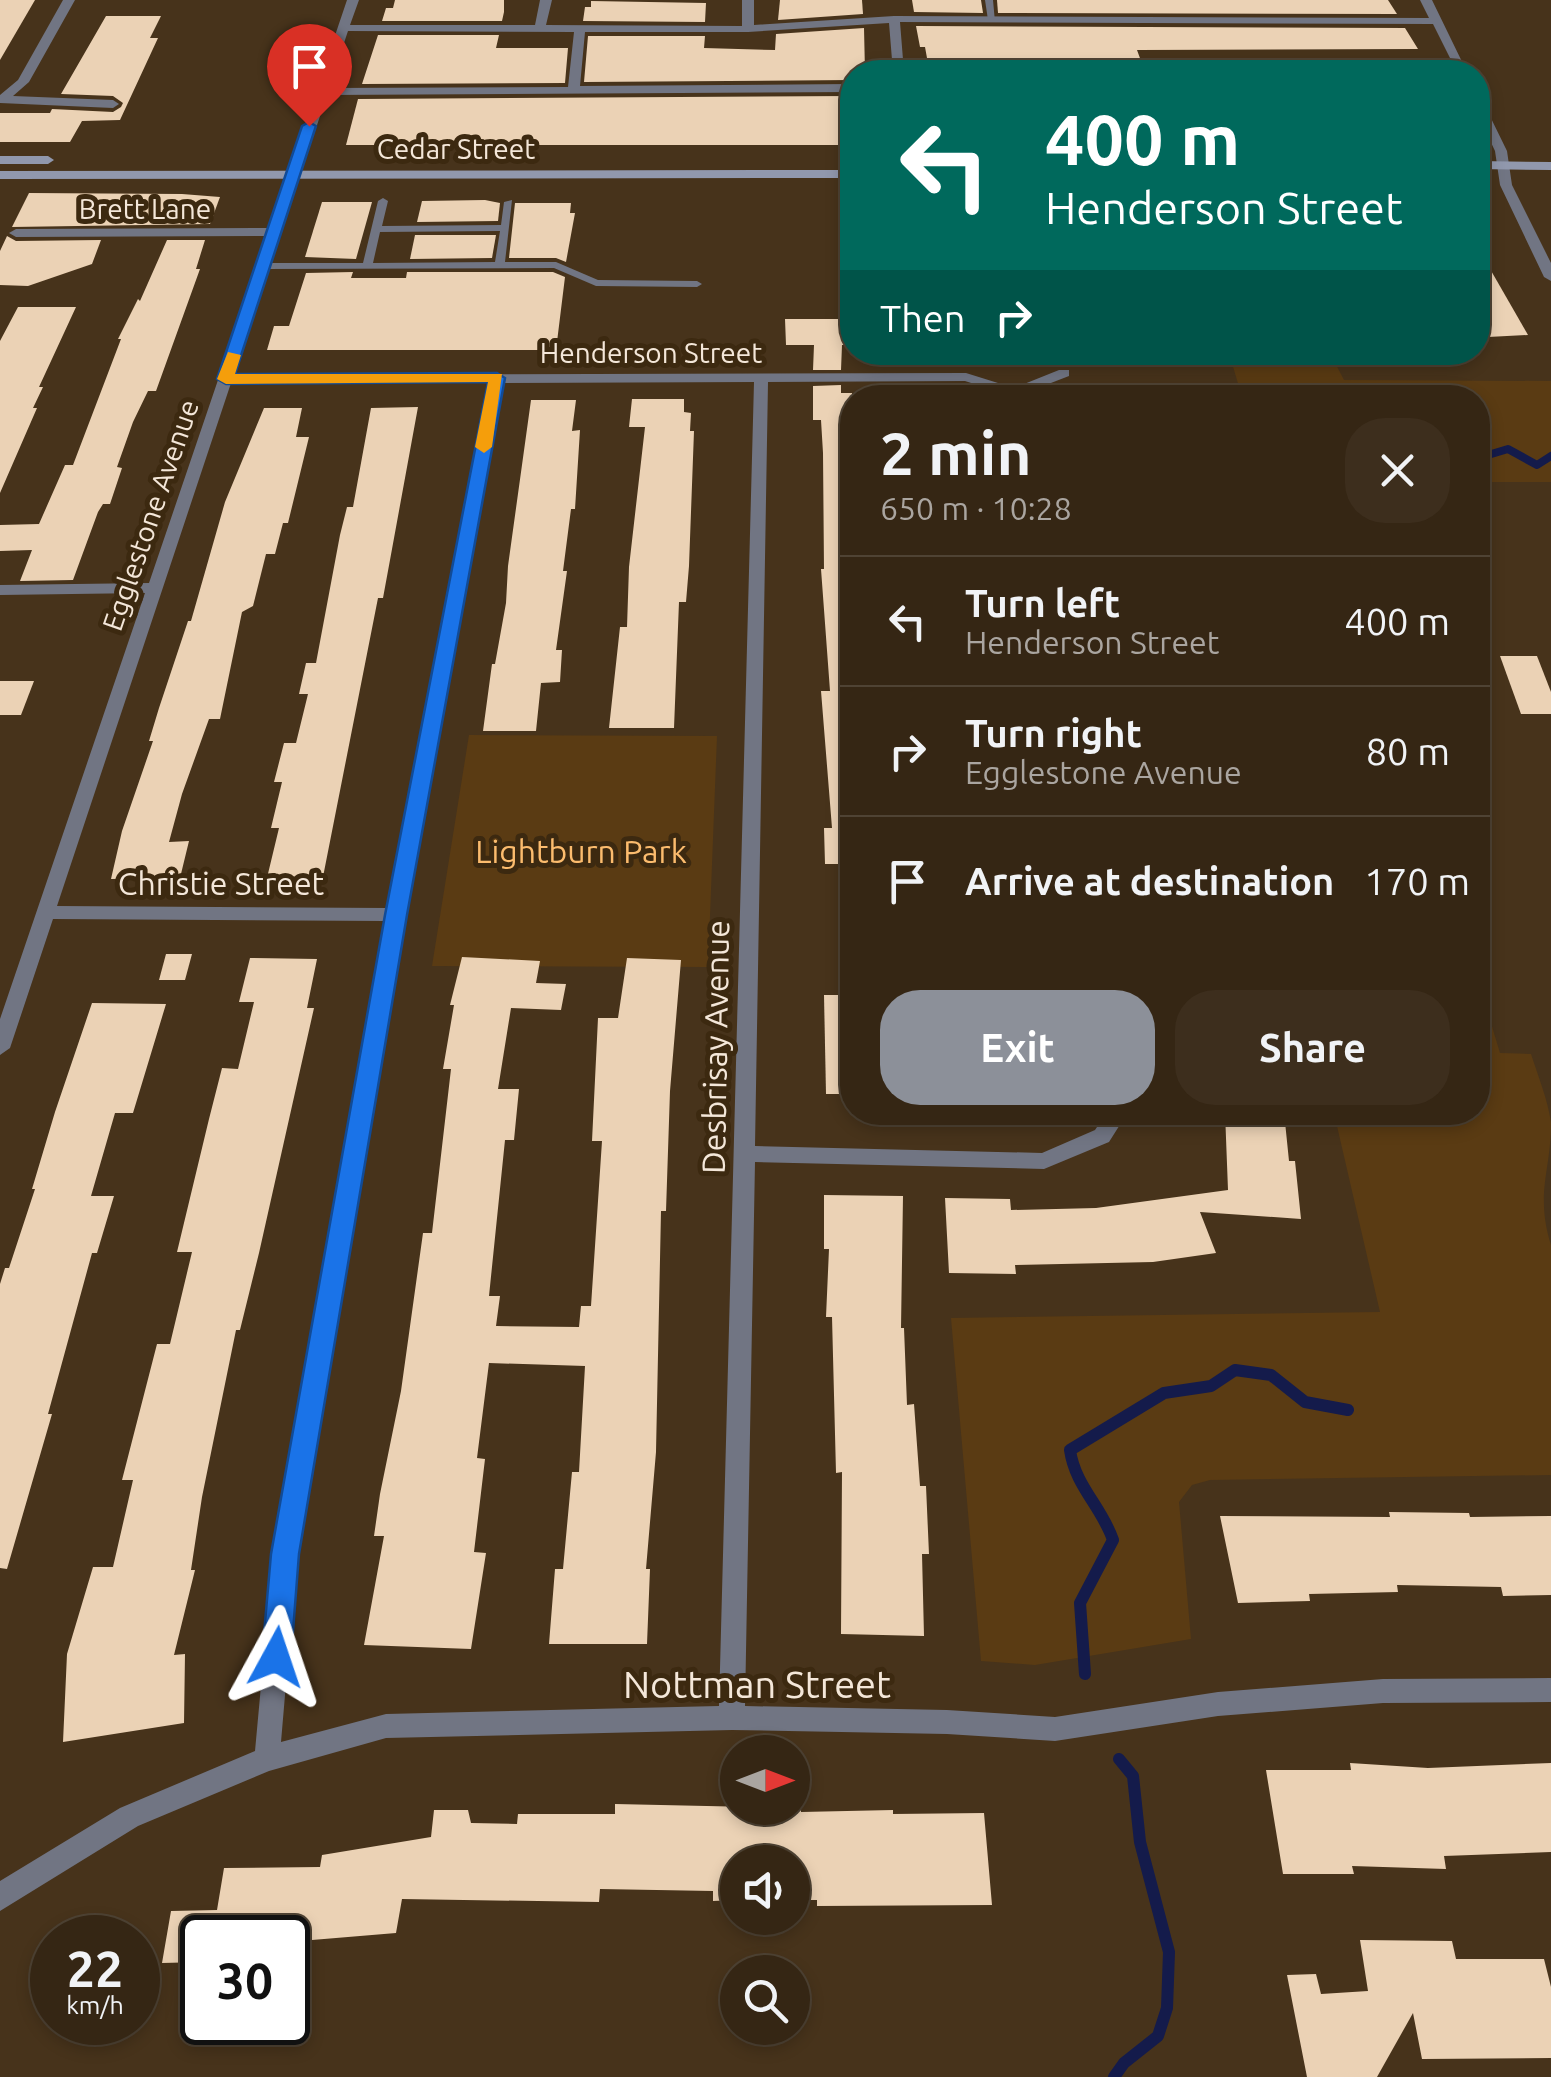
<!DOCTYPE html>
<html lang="en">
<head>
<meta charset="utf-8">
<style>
  :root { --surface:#352614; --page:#3d2e1d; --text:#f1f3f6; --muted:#aaa5a0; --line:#4f4334; --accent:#8c9099 }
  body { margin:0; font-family:Ubuntu,sans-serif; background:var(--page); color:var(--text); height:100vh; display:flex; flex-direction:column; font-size:38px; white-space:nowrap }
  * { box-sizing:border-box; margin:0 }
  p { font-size:32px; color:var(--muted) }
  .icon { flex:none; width:55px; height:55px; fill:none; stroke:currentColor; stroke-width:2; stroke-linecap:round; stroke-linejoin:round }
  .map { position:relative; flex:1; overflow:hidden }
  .drawer { position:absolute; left:840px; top:385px; width:650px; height:740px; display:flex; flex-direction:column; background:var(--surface); border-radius:40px; box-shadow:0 5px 15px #0003,0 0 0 2px var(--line) }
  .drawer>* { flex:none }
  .banner { position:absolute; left:840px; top:60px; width:650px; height:305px; border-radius:40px; box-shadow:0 5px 15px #0003,0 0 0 2px var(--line); background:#00695c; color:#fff; overflow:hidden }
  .needle { width:65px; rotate:90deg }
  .controls { position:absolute; left:720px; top:1735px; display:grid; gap:20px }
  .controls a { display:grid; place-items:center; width:90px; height:90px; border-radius:50%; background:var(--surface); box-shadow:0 5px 15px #0003,0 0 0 2px var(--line); font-size:50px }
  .speed { position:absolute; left:30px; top:1915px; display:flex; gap:20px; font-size:50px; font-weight:700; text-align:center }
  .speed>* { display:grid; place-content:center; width:130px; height:130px; border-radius:50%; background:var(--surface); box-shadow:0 5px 15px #0003,0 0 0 2px var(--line); line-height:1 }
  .speed small { font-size:25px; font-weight:400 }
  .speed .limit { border:5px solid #111; border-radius:15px; background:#fff; color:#111 }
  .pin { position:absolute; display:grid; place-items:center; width:85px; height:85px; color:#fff; margin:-102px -42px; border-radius:50% 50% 50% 0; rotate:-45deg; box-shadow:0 0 10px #0007 }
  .pin .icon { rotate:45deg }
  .me { position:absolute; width:110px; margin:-55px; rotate:5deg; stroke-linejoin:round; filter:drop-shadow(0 0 8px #0008) }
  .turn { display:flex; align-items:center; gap:35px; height:210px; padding:0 40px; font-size:45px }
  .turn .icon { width:130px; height:130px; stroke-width:2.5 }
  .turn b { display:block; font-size:70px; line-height:85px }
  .then { display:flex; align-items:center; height:95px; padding:0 40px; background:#0003; gap:20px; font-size:38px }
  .round { display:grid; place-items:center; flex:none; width:105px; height:105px; border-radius:40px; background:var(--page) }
  .headline { display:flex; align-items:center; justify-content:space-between; height:170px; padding:0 40px }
  h1 { font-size:60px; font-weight:600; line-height:75px }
  .action { display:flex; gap:20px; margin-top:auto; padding:20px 40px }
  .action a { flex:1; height:115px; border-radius:40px; background:var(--accent); color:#fff; font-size:40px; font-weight:600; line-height:115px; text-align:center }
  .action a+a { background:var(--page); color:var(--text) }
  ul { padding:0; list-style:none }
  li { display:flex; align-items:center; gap:30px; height:130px; padding:0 40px; border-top:2px solid var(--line) }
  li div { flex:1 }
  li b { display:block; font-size:38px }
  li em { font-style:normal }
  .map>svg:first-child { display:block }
  .green { fill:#5a3b13 }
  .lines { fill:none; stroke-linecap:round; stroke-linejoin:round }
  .stream-far1 { stroke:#141b4b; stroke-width:8 }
  .stream { stroke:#141b4b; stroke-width:12 }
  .building { fill:#ebd2b5 }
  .lane { fill:#717583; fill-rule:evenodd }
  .street { fill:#717583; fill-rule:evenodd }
  .secondary { fill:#9198ad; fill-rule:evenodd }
  .route { fill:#1a73e8; stroke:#114b97; stroke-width:2.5 }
  .slow { fill:#f59e0b }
  .labels { text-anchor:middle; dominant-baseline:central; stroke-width:10; stroke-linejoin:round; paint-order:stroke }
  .far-street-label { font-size:28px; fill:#f4e7d9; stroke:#3c2910 }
  .park-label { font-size:32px; fill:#fcbc6e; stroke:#3c2910 }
  .street-label { font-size:32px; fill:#f4e7d9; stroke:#3c2910 }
  .near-street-label { font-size:38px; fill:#f4e7d9; stroke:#3c2910 }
</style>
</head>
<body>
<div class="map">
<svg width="1551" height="2077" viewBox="0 0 1551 2077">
  <rect width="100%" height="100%" fill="#47331b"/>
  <!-- green -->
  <g class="green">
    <path d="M1229 353H1330L1344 380 1551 381V482H1478V398L1242 397Z"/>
    <path d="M469 735 717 736 708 967 432 966Z"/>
    <path d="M1478 980 1500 1053 1531 1054C1538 1076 1548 1100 1551 1123 1551 1172 1535 1193 1551 1245V1475L1210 1480 1192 1485 1179 1502 1191 1639 1035 1665 981 1661 951 1318 1380 1312 1334 1113 1478 1112Z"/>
  </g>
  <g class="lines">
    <!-- stream-far1 -->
    <path class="stream-far1" d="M1478 458 1508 449 1537 465 1551 456"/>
    <!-- stream -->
    <g class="stream">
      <path d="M1085 1674 1080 1603 1113 1540C1102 1507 1075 1486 1070 1450L1164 1393 1211 1386 1235 1370 1271 1375 1305 1402 1348 1410"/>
      <path d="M1114 2077 1124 2063 1158 2036 1167 2008 1169 1952 1140 1842 1133 1776 1119 1759"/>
    </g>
  </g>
  <!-- building -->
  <g class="building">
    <path d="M0 0H35L0 60Z"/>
    <path d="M395 0H504V12L502 21H382L386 8H393Z"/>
    <path d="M780 0H862L863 14 778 20Z"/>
    <path d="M912 0H981L983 13 914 12Z"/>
    <path d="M997 0H1388L1397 14 998 13Z"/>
    <path d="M591 1 706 3 705 22 583 21 585 7H591Z"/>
    <path d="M106 16H161L150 38H158L120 120 82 121 70 142H0V113H50L52 109 113 112 121 107 123 103 113 96 61 94Z"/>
    <path d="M916 26 1405 28 1418 49 1137 50 1141 61 927 58 925 47H920Z"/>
    <path d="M864 28 865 72H852V80L584 82 588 36H705L704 48 775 50 776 34Z"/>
    <path d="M378 35H499L496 48H568L565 83 362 84Z"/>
    <path d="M852 96V145H346L358 99Z"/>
    <path d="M29 193 182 194 220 197 210 224 12 227Z"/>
    <path d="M485 200 500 203 498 221 417 222 422 201Z"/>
    <path d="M322 202H372L356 259 305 257Z"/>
    <path d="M515 203H571L570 213H575L566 262 556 258H509Z"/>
    <path d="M415 235H496L492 258 410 259Z"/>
    <path d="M7 236 16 241 101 240 92 264 28 286 0 285V251Z"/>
    <path d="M167 240H205L196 269H200L156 391H148L133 422 117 467 122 468 110 504H103L98 512 73 580 20 581 32 550 0 551V525L39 524 65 465H73L121 339H118L138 299 140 301Z"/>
    <path d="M1478 248 1528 335 1488 337 1478 317Z"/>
    <path d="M353 272 351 278H406L407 272H553L565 277 556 350H267L274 326H289L306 273Z"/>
    <path d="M18 307H76L39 387H43L33 408H37L0 493V341Z"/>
    <path d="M785 319H852V345H842L841 370H813L814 345H786Z"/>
    <path d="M841 385V393H852V864H825L824 828H832L821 691H830L821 569H824L823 453 821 420H813V386Z"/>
    <path d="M632 399H684V412L691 413 690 431H694L689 566 686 602H679L674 728H609L620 627H627L629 567 645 427H629Z"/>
    <path d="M531 400H576L572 431 580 430 575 509H571L563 571H567L556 650H562L560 682 541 683 536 731H483L492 664H495L506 603 508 566Z"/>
    <path d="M418 407 390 560 383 598H378L322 882H266L279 828H271L282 782H274L284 743H296L308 694H299L306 663H316L340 535 347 507H353L371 408Z"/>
    <path d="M264 408H302L296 437H309L288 523H283L275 554H266L253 606 242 612 220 719H209L182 794 169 842 189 841 180 878 111 879 122 831 153 741H149L159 708 188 621H191L225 502Z"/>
    <path d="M1500 656H1537L1551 692V714H1521Z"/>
    <path d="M0 681H34L21 715H0Z"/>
    <path d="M166 954H192L185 980H159Z"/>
    <path d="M462 957 540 961 536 983 566 984 561 1010 511 1008 498 1089H519L514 1140H505L489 1296H500L496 1326 579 1327 581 1306H591L602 1141H592L598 1018H618L627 958 681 960 670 1091 666 1211H661L656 1452 646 1569H650L647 1644H549L555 1569H563L572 1472H579L585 1366 489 1363 477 1458 485 1459 474 1552 486 1553 471 1649 364 1645 384 1536H374L380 1494 401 1391 423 1233H432L451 1069H443L454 1005H450Z"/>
    <path d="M250 958 317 959 307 1008H314L259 1253 240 1330H236L202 1497 191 1570H195L174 1655 185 1654 184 1723 63 1742 67 1654 93 1567H113L133 1480H122L157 1344H170L192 1252H177L209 1119 222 1068 238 1069 254 1002H239Z"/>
    <path d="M824 995H852V1094H826Z"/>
    <path d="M92 1003 166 1004 133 1113H115L91 1196H114L97 1253H92L48 1414H52L7 1569 0 1568V1284L5 1268H9L35 1189H32L55 1112Z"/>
    <path d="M1225 1112H1284L1289 1161H1295L1301 1219 1200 1212 1216 1253 1153 1262 1015 1265 1016 1274 949 1273 945 1198 1010 1199 1011 1210 1096 1208 1228 1190Z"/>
    <path d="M824 1195 903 1196 901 1328H904L907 1405 914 1404 920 1486H926L929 1554H922L924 1636 841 1634 842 1472 836 1473 832 1317H826L829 1249H824Z"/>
    <path d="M1389 1512 1469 1513 1470 1517 1551 1516V1595L1503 1596 1501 1587 1397 1585 1398 1592 1309 1594 1310 1601 1238 1603 1220 1516 1390 1517Z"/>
    <path d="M1350 1763 1428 1768 1551 1763V1852L1444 1856 1446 1869 1352 1866 1354 1874H1283L1266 1770H1351Z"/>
    <path d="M615 1804 801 1808V1812L893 1810V1814L984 1813 992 1905 817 1906V1900H792V1862H738V1900L713 1901V1891L600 1889 599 1902 402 1899 396 1933 288 1942V1938H202V1962L162 1963 171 1911 217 1910 224 1868 320 1867 322 1855 431 1837 434 1810H468L471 1823 517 1824 518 1814H615Z"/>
    <path d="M1360 1940 1452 1941 1456 1959H1544L1551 1987V2058L1422 2059 1413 2013 1377 2077H1307L1287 1975 1316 1974 1321 1994 1368 1991Z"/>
  </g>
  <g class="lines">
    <!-- lane -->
    <g class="lane">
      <path d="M985 0H993L995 22 988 20Z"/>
      <path d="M896 61 1147 65 1151 68 1147 71 899 66 896 65Z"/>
      <path d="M383 198 388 201 382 226 501 225 504 202 512 200 505 262H556L598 280 697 281 702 284 697 287 596 286 554 268 263 269 258 266 263 263H363L378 201ZM500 231 495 262 373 263 380 232Z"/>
    </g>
    <!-- street -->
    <g class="street">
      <path d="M63 0H75L29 82 13 96 113 100 119 104 113 108 0 103V95L18 80Z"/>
      <path d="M347 0H359L350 25H535L540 0H552L546 25 742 26V0H754V25L894 16 1429 18 1420 0H1432L1467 72H1457L1433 24 900 22 904 72H893L889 23 748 32H585L580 86 852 84V92L327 95 234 375 966 373 1014 388 1059 370H1069V376L1015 397 965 381 768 382 755 1146 1042 1153 1095 1130 1107 1112H1128L1109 1142 1044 1169 755 1162 745 1706 947 1710 1055 1717 1218 1692 1383 1679 1551 1678V1702L1383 1703 1218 1716 1055 1741 947 1734 732 1730 386 1738 269 1771 138 1826 0 1911V1881L120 1808 255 1751 273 1555 385 921 53 919 10 1048 0 1055V1019L145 593 0 595V585L149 583 267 236 16 237 9 233 16 229 270 228ZM348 31 574 32 568 87 329 88ZM754 382 719 1706 386 1714 281 1742 297 1555 405 915 503 383ZM231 383H489L388 908 57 906Z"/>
      <path d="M1478 100 1484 104 1507 151 1512 185 1551 263V281L1544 277 1500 185 1495 151 1478 115Z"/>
    </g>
    <!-- secondary -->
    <g class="secondary">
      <path d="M0 156H48L54 160 48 164H0Z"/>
      <path d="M1478 161 1551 162V170L1478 169Z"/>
      <path d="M852 170V178L0 179V171Z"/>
    </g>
  </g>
  <!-- route -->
  <path class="route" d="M309 122 316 126 235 374 497 373 505 378 407 915 299 1554 291 1657 286 1666 276 1670 266 1666 262 1657 271 1554 385 915 488 382 226 384 217 379 302 126Z"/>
  <!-- slow -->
  <path class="slow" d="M228 352 241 355 235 374H502L492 447 484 453 475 447 488 382 226 384 217 379Z"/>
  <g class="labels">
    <!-- far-street labels -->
    <g class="far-street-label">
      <text x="456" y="148">Cedar Street</text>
      <text x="145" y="208">Brett Lane</text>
      <text x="651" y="352">Henderson Street</text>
      <text transform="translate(150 515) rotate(-71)">Egglestone Avenue</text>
    </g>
    <!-- park labels -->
    <g class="park-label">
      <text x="581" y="851">Lightburn Park</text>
    </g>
    <!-- street labels -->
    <g class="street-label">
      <text x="221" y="883">Christie Street</text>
      <text transform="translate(715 1047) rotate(-89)">Desbrisay Avenue</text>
    </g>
    <!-- near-street labels -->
    <g class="near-street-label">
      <text x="757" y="1684">Nottman Street</text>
    </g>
  </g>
</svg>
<div class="controls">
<a><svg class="needle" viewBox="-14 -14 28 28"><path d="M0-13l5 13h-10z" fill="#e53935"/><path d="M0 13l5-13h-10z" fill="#aaa5a0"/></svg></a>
<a><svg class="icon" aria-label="sound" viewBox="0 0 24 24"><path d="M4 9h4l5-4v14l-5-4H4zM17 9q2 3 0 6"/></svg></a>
<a><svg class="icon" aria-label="search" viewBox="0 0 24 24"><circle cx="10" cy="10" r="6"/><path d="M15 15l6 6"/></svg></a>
</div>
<div class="speed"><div>22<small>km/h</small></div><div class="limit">30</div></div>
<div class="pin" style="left:309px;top:126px;background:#d93025"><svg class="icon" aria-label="arrive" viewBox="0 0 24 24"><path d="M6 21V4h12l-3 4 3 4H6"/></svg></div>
<svg class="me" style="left:276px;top:1657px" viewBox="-20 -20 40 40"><path d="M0-17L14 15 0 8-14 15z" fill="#1a73e8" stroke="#fff" stroke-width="4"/></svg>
<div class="banner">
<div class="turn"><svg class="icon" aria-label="left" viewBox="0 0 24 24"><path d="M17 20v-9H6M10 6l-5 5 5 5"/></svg><div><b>400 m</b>Henderson Street</div></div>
<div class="then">Then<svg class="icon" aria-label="right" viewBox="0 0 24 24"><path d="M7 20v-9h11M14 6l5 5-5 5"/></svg></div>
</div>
<section class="drawer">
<div class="headline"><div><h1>2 min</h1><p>650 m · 10:28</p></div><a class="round"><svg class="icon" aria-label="close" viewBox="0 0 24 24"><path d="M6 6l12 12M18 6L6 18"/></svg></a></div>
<ul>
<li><svg class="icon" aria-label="left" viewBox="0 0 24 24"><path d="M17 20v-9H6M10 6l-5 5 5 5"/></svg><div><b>Turn left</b><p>Henderson Street</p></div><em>400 m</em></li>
<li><svg class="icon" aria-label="right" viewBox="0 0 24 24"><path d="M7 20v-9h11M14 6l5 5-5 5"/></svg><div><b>Turn right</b><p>Egglestone Avenue</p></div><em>80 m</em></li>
<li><svg class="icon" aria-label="arrive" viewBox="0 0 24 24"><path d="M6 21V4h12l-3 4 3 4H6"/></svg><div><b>Arrive at destination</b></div><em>170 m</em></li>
</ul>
<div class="action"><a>Exit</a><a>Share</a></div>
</section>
</div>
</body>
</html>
